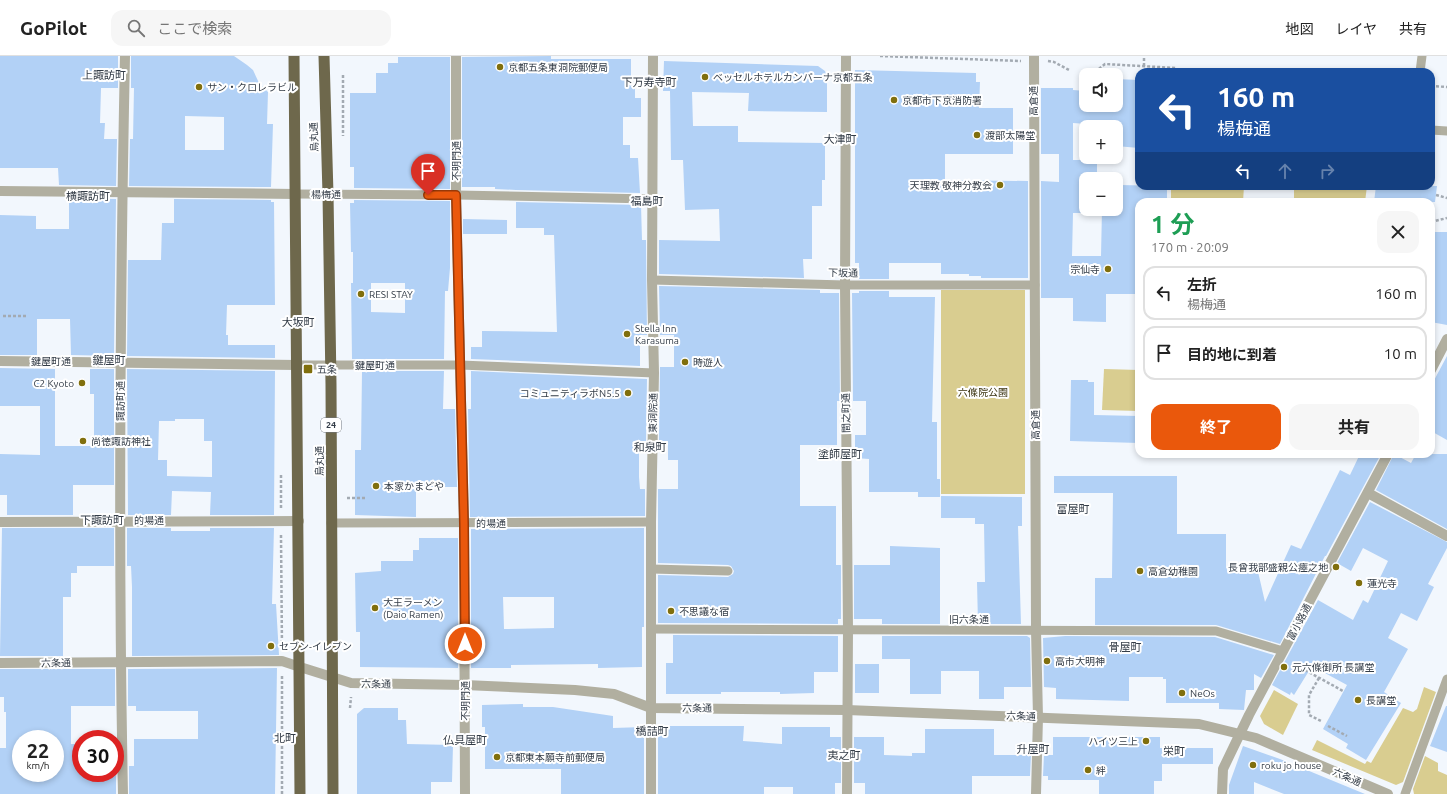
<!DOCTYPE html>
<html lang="ja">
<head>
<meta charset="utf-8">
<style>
  :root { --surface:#fff; --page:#f6f6f6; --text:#222; --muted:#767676; --line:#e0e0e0; --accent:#ea580c }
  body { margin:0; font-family:Ubuntu,"Noto Sans JP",sans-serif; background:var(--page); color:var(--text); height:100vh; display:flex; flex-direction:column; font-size:15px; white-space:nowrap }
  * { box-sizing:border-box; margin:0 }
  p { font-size:13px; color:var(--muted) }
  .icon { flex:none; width:22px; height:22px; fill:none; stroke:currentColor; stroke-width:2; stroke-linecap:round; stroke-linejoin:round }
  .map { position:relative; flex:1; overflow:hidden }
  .details { position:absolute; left:1135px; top:142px; width:300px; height:260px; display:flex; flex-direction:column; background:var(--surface); border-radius:12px; box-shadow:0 2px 6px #0003 }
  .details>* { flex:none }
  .hud { position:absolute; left:1135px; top:12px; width:300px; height:122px; border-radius:12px; box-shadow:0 2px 6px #0003; background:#1a4fa0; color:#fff; overflow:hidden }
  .buttons { position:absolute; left:1079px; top:12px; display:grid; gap:8px }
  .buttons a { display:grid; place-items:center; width:44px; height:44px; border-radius:8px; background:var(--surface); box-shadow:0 2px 6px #0003; font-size:20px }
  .speed { position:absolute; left:12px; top:674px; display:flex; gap:8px; font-size:20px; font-weight:700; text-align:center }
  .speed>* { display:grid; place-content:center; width:52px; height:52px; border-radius:50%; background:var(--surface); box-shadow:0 2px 6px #0003; line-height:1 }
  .speed small { font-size:10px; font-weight:400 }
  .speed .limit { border:6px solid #d22; background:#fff; color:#111 }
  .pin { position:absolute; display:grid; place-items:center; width:34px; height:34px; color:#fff; margin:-41px -17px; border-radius:50% 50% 50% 0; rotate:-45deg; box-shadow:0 0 4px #0007 }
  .pin .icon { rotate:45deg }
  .me { position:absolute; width:44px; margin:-22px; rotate:0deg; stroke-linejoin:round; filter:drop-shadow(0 0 3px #0008) }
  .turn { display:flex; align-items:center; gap:14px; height:84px; padding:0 16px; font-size:18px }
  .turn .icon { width:52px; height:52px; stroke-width:2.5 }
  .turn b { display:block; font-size:28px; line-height:34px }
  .lanes { display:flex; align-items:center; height:38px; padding:0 16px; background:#0003; justify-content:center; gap:20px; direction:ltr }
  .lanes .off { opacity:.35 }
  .round { display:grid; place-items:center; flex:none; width:42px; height:42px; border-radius:12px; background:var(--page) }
  .summary { display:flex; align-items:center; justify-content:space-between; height:68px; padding:0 16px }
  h1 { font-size:24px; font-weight:700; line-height:30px; color:#1e9e55 }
  .primary-button { display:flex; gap:8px; margin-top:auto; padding:8px 16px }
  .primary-button a { flex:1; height:46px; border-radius:12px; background:var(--accent); color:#fff; font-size:16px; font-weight:700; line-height:46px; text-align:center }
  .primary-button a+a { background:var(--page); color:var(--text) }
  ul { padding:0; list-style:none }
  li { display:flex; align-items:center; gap:12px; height:54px; margin:0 8px 6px; padding:0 8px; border:2px solid var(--line); border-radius:12px }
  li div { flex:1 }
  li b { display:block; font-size:15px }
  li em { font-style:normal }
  header { display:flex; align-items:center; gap:24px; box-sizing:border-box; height:56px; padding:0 20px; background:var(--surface); border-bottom:1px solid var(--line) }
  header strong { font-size:19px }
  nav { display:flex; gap:22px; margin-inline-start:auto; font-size:14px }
  .search { width:280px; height:36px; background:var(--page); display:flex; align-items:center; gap:10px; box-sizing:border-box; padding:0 14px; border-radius:12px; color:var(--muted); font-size:15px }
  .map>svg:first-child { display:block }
  .green { fill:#d9cd90 }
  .building { fill:#b2d1f6; fill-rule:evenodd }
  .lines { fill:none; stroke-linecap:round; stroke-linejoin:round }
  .path { stroke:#a3aab2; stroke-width:2.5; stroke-dasharray:3 2; stroke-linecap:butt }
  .service { stroke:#b1afa0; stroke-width:9 }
  .pedestrian { stroke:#b1afa0; stroke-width:10 }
  .minor { stroke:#b1afa0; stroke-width:10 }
  .tertiary { stroke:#b1afa0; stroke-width:10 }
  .trunk { stroke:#6e684c; stroke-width:11 }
  .route-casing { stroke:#983908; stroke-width:10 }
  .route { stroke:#ea580c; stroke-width:7 }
  .poi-dot { fill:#806f0d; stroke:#fff; stroke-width:1.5 }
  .labels { text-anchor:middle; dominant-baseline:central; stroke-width:4; stroke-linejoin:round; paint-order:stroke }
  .shield { fill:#fff; stroke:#70767e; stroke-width:1 }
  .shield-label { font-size:9px; font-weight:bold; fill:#333c47 }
  .poi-label { font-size:10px; fill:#333c47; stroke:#fff; text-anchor:start }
  .street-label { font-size:10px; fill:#333c47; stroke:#fff }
  .park-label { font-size:10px; fill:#38310d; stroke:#fff }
  .neighbourhood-label { font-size:11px; fill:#333c47; stroke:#fff }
</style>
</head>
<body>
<header>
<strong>GoPilot</strong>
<div class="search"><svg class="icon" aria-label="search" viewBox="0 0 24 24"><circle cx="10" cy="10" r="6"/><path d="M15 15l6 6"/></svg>ここで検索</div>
<nav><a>地図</a><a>レイヤ</a><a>共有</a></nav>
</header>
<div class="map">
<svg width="1447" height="738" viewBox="0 0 1447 738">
  <rect width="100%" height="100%" fill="#f2f7fd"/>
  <!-- green -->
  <g class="green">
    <path d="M1171 130H1244L1243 146H1171Z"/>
    <path d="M1294 130H1367L1365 146H1294Z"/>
    <rect x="941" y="234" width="84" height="204"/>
    <path d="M1104 313 1139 314V355L1102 354Z"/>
    <path d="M1424 631 1436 636 1403 726 1396 729 1312 694 1317 684 1365 708 1367 705 1371 707 1403 652 1413 656 1417 653Z"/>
    <path d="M1274 634 1298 648 1283 679 1264 668 1260 660Z"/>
    <path d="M1425 700 1438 707V715L1447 719V738H1414L1413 733Z"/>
  </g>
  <!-- building -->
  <g class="building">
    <path d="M0 0H118V32H101L100 67H105L104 83H117L116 130 59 129 58 112H0Z"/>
    <path d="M131 0H234L247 9 253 14 259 27 268 36 267 68H273L271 131 129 130 130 83H133L134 32H131ZM185 60 224 61V94H185Z"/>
    <path d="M551 0V3H631V29H635V42H641V61H623V89H630V102H638L640 137 516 134 495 133V131H462V1Z"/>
    <path d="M398 1H450V133L354 132V111H350V37H376V17H388V7H398Z"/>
    <path d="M664 5 818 10 825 15 827 20V56L748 55 749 37 692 36 693 70H738V86L825 87V124H822V150H812V203H803L804 222 659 218V184L720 185 719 153 685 154 683 104H671L670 35H663Z"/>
    <path d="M855 14 976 17V26H980L979 52H1013V98H945V124L1028 125V222H981V220H969V218H941V207H889V223H859V207H855Z"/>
    <path d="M1116 23 1139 24V92L1116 90V70L1073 67V104H1097V123H1086V157H1073L1072 200H1101L1102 153H1120V129L1167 130V146H1139V238H1106V266L1073 265V242H1041V125L1059 126V98H1041V32H1073V34L1086 35V49H1116Z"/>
    <path d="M1376 130H1437L1435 146H1374Z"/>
    <path d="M69 142 116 143 114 300 71 299 70 263H37V299H0V159L36 160V173H69Z"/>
    <path d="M174 143 271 144V146H274L275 249H227L226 279H228V289H275V302L127 300 128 204H161L162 167H174Z"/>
    <path d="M354 144 450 145V212L448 235H445L444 303H352L351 227H353V196H351L350 147H354ZM371 227H405V257L371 256Z"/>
    <path d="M516 146 641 149 642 184H646L647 279H640V310L471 303V291H482V275L557 276 554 179H544V172H516Z"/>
    <path d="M463 163 507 164V178H463Z"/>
    <path d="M1431 176H1447V269L1431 266Z"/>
    <path d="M659 230 820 234V237H839L840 345H837V389H800V450H836V509H841V563H838V568L658 567V519L728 521 733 518 734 515 731 510 728 509 658 507V433H678V404H668V385H659L660 311H674V279H660Z"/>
    <path d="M859 235H889V241H935L932 366H937V423H940V441H918V436H869V403L855 402V379H866V345H853L852 237H859Z"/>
    <path d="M1447 300V384L1431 375V330Z"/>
    <path d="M0 312 55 313V390H94V338H90V313H114V429H73V459H7V439H0V398L40 399V350H0Z"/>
    <path d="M127 313 275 315 274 459H210L211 436 172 435 171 459H128ZM175 363H204V385H212V421L167 420V404H158L159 365H175Z"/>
    <path d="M362 315H444L443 353H455L457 431H416V461L355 459V394H361Z"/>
    <path d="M471 315 647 323 646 385H639V421L640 433H645V460L470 461 468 353H471Z"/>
    <path d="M1071 324H1088V326H1094V359L1139 360V387L1070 385Z"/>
    <path d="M1360 398H1381L1326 500H1325L1280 588 1216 569H1095V522H1112L1113 437H1054V420H1177V478H1226V512L1256 507 1265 546 1291 489 1301 493 1340 414 1350 419Z"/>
    <path d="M1394 398 1411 407 1416 398H1447V473L1376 434Z"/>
    <path d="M941 440 1022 441V470H1018L1021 568H978L977 526H985L984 468H975V462H941Z"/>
    <path d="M1370 446 1447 486V492L1428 528 1434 531 1417 565 1401 557 1388 582 1408 593 1384 636 1401 647 1366 704 1346 692 1348 688 1323 673 1347 629 1312 610 1294 639 1291 636 1290 639 1272 629 1318 544 1353 564 1363 544 1368 547 1388 505 1363 492 1351 515 1337 507Z"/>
    <path d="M2 472H114V510H77V517H71V541H63V600H0Z"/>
    <path d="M127 472H171V475H210V472H274L272 548H276L279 599 132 600V531L131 510H127Z"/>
    <path d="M644 472V571H642V611L598 612V608L511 609V612H471V473ZM503 541H554V572L504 573Z"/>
    <path d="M419 482H458V612L360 611V576H356L355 517 381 515V505H413V494H419Z"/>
    <path d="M890 490 940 492V568H882V563H854V509H890Z"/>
    <path d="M673 579 838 580V616H814V637L780 638V636H721V638H666V607H673Z"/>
    <path d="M882 580H1027L1030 582 1031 631H1004V643H979V615H941V638H910V603H882Z"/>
    <path d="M1065 580 1215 581 1274 599 1261 622 1254 618V634H1246L1244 654 1219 653V647H1166V623H1163V621H1129V645L1056 643V632L1044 631 1043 582Z"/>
    <rect x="855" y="608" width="24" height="29"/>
    <path d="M277 612 275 738H129V710H134V683H198V655H136V650H128V613Z"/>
    <path d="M0 613H115V650H71V688H81V717H115L116 710V738H0V692H6V656H4V641H0ZM21 683H55V717H21Z"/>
    <path d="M523 648V651H553L613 660V672L644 671V738H561V713H485V671H482V649Z"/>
    <path d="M1446 650H1447V696L1430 690Z"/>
    <path d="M364 652H398V664H406L407 688 453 689 452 726H431V738H357V658Z"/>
    <path d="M668 670H744L743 685 782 688V671H830V681H841V727H835V738H793V731H764V738H658V671Z"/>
    <path d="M925 673H994V699H1031L1030 720H972V738H865V727H854V681H884V699L912 700V697H925Z"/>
    <path d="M1053 681H1160V692H1213V708H1162V725H1154V738H1099V724H1048V720H1043L1044 699H1053Z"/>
    <path d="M1243 690 1280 703 1365 738H1284L1254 726V738H1229V729Z"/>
  </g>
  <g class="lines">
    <!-- path -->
    <g class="path">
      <path d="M880 0 1021 5"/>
      <path d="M1048 5 1054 6 1069 14"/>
      <path d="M1144 10V0"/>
      <path d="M1095 16 1105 8 1176 12 1179 16"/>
      <path d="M343 19V80"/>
      <path d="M1431 30 1447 31"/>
      <path d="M1436 139 1447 142"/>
      <path d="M1431 166 1447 162"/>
      <path d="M3 260H26"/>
      <path d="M281 419V452"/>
      <path d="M347 442H367"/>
      <path d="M281 479 282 592"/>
      <path d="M1305 614 1343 635"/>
      <path d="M1319 622 1309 639V659L1321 665"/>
      <path d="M350 652 351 641"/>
      <path d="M1328 670 1347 680"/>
      <path d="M282 738V619"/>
    </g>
    <!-- service -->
    <g class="service">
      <path d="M1420 16 1422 0"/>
      <path d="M1431 74 1447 75"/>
      <path d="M296 138 456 139 651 143"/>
      <path d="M652 224 845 229H1035"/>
      <path d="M297 309H460L654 317"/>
      <path d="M331 467 651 466"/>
      <path d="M651 513 728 515"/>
      <path d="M651 573 1216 575 1283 595"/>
      <path d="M1405 738 1447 623"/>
    </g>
    <!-- pedestrian -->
    <path class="pedestrian" d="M0 607 282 605 300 611"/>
    <!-- minor -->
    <g class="minor">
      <path d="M456 0V139L464 467 465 738"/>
      <path d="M846 0 845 229 848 574 847 738"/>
      <path d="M1034 0 1036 574 1038 661 1036 738"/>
      <path d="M0 135 296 138"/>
      <path d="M0 305 297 309"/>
      <path d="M1431 314 1447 283"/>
      <path d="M1368 437 1447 480"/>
      <path d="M0 466 299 465"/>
      <path d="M123 738C118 492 120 246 125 0"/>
      <path d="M651 738V466L654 317 652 224 653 0"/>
      <path d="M1222 738 1223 713 1249 659 1388 398"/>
    </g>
    <!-- tertiary -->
    <path class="tertiary" d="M300 611 351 627 465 629 575 634 614 638 651 652 847 654 1199 668 1256 682 1388 738"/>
    <!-- trunk -->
    <g class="trunk">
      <path d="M294 0 300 738"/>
      <path d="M324 0 328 138 331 328 333 738"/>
    </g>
  </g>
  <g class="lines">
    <defs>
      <path id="route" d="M428 139H456L464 467 465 588"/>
    </defs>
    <!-- route casing -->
    <use href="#route" class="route-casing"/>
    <!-- route -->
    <use href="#route" class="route"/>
  </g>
  <!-- markers -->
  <g class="poi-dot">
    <circle cx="500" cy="11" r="4"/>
    <circle cx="705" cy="21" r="4"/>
    <circle cx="199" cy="31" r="4"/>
    <circle cx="894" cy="44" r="4"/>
    <circle cx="977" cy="79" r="4"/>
    <circle cx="1000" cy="129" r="4"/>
    <circle cx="1108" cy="213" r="4"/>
    <circle cx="361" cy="238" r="4"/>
    <circle cx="627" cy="278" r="4"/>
    <circle cx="685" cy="306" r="4"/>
    <rect x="303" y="308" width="10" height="10" rx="2"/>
    <circle cx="82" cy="327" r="4"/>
    <circle cx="628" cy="337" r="4"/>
    <circle cx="83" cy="385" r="4"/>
    <circle cx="376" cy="430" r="4"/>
    <circle cx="1336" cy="511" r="4"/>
    <circle cx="1140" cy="515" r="4"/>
    <circle cx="1359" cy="527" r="4"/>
    <circle cx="375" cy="552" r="4"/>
    <circle cx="671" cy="555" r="4"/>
    <circle cx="271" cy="590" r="4"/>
    <circle cx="1047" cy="605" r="4"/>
    <circle cx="1284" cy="611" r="4"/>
    <circle cx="1182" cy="637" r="4"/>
    <circle cx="1358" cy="644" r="4"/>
    <circle cx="1146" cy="685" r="4"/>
    <circle cx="497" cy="701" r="4"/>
    <circle cx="1253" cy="709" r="4"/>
    <circle cx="1088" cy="714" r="4"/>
  </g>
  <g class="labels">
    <!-- shield labels -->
    <rect class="shield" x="321" y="362" width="20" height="14" rx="3"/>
    <g class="shield-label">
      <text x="331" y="369">24</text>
    </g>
    <!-- poi labels -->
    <g class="poi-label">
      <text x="508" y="11">京都五条東洞院郵便局</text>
      <text x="713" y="21">ベッセルホテルカンパーナ京都五条</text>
      <text x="207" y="31">サン・クロレラビル</text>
      <text x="902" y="44">京都市下京消防署</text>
      <text x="985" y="79">渡部太陽堂</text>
      <text x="992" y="129" text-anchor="end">天理教 敬神分教会</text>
      <text x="1100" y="213" text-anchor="end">宗仙寺</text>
      <text x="369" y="238">RESI STAY</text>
      <text x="635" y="272">Stella Inn<tspan x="635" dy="12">Karasuma</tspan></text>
      <text x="693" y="306">時遊人</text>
      <text x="317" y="313">五条</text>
      <text x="74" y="327" text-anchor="end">C2 Kyoto</text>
      <text x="620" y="337" text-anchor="end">コミュニティラボN5.5</text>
      <text x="91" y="385">尚徳諏訪神社</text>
      <text x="384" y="430">本家かまどや</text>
      <text x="1328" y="511" text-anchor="end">長曾我部盛親公瘞之地</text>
      <text x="1148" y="515">高倉幼稚園</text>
      <text x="1367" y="527">蓮光寺</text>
      <text x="383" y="546">大王ラーメン<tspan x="383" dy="12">(Daio Ramen)</tspan></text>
      <text x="679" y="555">不思議な宿</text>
      <text x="279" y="590">セブン-イレブン</text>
      <text x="1055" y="605">高市大明神</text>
      <text x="1292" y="611">元六條御所 長講堂</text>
      <text x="1190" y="637">NeOs</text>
      <text x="1366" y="644">長講堂</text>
      <text x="1138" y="685" text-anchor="end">ハイツ三上</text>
      <text x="505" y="701">京都東本願寺前郵便局</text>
      <text x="1261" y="709">roku jo house</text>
      <text x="1096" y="714">絆</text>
    </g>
    <!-- street labels -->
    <g class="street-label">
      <text transform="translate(1033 45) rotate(-90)">高倉通</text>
      <text transform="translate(314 81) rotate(-92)">烏丸通</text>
      <text transform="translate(456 105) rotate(-90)">不明門通</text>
      <text x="326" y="138">楊梅通</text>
      <text transform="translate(843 217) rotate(1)">下坂通</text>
      <text x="51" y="305">鍵屋町通</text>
      <text x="375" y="309">鍵屋町通</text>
      <text transform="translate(120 345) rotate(-90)">諏訪町通</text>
      <text transform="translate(653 357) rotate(-89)">東洞院通</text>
      <text transform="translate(846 357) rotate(-91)">間之町通</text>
      <text transform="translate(1035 369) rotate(-90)">高倉通</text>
      <text transform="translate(319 405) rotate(-90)">烏丸通</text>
      <text x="149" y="464">的場通</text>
      <text x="491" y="467">的場通</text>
      <text x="969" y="563">旧六条通</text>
      <text transform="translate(1299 566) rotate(-62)">富小路通</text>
      <text transform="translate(56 607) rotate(-1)">六条通</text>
      <text transform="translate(376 628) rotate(1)">六条通</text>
      <text transform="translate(465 645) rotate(-90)">不明門通</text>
      <text transform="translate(697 652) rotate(1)">六条通</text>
      <text transform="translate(1021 660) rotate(2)">六条通</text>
      <text transform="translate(1347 721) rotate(23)">六条通</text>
    </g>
    <!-- park labels -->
    <g class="park-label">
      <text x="983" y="336">六條院公園</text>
    </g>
    <!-- neighbourhood labels -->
    <g class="neighbourhood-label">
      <text x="104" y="19">上諏訪町</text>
      <text x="649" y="26">下万寿寺町</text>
      <text x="840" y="83">大津町</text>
      <text x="88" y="140">横諏訪町</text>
      <text x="647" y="145">福島町</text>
      <text x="298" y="266">大坂町</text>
      <text x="109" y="304">鍵屋町</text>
      <text x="650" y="391">和泉町</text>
      <text x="840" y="398">塗師屋町</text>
      <text x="1073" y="453">富屋町</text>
      <text x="102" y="464">下諏訪町</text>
      <text x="1125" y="591">骨屋町</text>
      <text x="652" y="675">橋詰町</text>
      <text x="285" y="682">北町</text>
      <text x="465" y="684">仏具屋町</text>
      <text x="1033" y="693">升屋町</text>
      <text x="1174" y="695">栄町</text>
      <text x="844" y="699">夷之町</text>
    </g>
  </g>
</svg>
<div class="buttons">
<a><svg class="icon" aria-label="sound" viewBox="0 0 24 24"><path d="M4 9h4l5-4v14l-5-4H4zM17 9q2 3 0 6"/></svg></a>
<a>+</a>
<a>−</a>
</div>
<div class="speed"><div>22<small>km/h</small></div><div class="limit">30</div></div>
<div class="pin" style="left:428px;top:139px;background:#d93025"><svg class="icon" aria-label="arrive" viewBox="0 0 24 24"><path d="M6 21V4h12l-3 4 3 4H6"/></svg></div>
<svg class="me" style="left:465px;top:588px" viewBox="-20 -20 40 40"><circle r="17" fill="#ea580c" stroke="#fff" stroke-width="3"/><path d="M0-11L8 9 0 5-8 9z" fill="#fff"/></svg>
<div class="hud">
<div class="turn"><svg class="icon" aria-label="left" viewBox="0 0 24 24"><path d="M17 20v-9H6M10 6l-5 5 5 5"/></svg><div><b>160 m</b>楊梅通</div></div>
<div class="lanes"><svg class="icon" aria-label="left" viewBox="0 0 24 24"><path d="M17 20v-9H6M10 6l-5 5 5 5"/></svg><svg class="icon off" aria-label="ahead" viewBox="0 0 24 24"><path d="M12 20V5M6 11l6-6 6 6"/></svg><svg class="icon off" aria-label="right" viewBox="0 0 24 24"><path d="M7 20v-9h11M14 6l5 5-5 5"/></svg></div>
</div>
<section class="details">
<div class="summary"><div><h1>1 分</h1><p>170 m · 20:09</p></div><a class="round"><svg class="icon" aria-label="close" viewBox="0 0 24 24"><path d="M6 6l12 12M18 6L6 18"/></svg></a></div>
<ul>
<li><svg class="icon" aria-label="left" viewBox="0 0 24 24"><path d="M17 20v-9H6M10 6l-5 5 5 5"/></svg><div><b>左折</b><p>楊梅通</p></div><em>160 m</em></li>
<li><svg class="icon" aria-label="arrive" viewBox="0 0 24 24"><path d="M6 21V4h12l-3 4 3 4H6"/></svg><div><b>目的地に到着</b></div><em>10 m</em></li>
</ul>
<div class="primary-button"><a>終了</a><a>共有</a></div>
</section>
</div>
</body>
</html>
